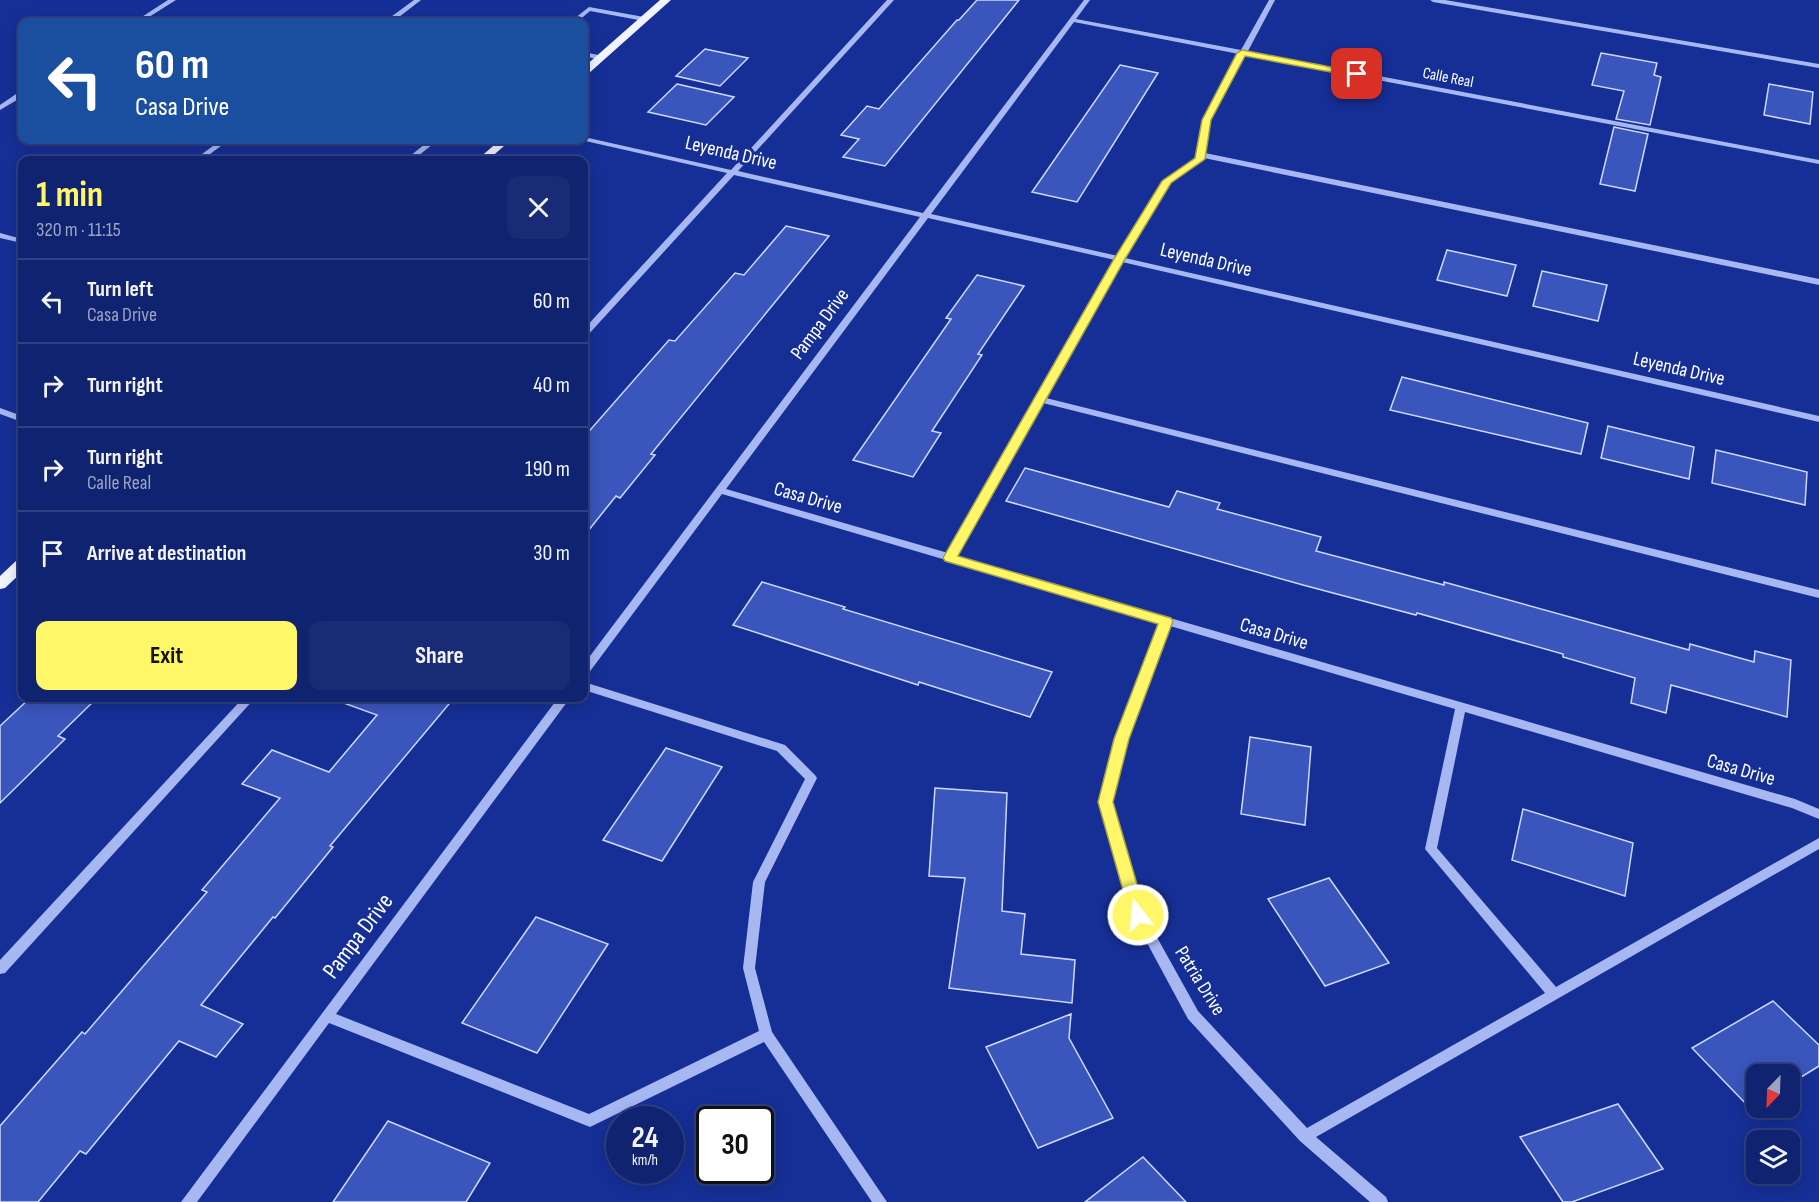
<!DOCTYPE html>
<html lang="en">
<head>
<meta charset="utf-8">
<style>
  :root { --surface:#102370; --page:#192b75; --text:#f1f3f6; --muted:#9ca4c3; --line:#304083; --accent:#fff767 }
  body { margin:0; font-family:"Sofia Sans Condensed",sans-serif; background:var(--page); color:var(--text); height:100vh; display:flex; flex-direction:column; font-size:22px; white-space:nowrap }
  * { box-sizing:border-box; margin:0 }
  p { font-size:20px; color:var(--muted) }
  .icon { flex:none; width:33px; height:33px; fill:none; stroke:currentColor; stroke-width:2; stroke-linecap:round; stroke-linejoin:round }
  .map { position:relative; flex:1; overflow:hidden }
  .side { position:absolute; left:18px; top:156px; width:570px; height:546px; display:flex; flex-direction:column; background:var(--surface); border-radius:12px; box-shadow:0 3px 15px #0003,0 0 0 2px var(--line) }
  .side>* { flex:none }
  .guide { position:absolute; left:18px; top:18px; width:570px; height:126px; border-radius:12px; box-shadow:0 3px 15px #0003,0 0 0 2px var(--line); background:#1a4fa0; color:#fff; overflow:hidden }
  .needle { width:39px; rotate:203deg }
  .buttons { position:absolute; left:1746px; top:1064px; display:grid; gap:12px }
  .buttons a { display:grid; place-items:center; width:54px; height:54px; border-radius:12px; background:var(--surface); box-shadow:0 3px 15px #0003,0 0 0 2px var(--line); font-size:30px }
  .speed { position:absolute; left:606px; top:1106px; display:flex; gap:12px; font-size:30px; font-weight:700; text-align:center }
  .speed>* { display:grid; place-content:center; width:78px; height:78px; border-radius:50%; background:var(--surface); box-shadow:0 3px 15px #0003,0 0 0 2px var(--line); line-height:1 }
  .speed small { font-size:15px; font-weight:400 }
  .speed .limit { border:3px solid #111; border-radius:9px; background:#fff; color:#111 }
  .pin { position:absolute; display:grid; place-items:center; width:51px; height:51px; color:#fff; margin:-26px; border-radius:12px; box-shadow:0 3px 9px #0006 }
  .me { position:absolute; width:66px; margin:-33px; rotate:344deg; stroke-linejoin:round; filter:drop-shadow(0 0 4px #0008) }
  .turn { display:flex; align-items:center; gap:21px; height:126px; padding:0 18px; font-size:27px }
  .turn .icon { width:78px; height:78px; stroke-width:2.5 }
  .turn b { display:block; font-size:42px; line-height:51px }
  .round { display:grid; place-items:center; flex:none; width:63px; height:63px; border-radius:12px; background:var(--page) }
  .headline { display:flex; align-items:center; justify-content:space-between; height:102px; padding:0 18px }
  h1 { font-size:36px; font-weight:700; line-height:45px; color:var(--accent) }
  .action { display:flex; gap:12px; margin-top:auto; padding:12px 18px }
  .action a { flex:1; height:69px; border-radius:12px; background:var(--accent); color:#111; font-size:24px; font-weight:700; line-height:69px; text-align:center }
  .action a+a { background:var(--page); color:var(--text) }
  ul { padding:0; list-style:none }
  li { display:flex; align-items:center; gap:18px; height:84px; padding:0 18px; border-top:2px solid var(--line) }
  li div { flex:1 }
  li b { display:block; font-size:22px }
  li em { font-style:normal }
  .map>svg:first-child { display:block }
  .building { fill:#3a56bc; stroke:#ced8fc; stroke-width:1.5 }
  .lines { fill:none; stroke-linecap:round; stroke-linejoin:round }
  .minor { fill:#a7b7f2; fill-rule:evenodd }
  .major { fill:#f1f4ff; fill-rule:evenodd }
  .route { fill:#fff767; stroke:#a6a143; stroke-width:1.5 }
  .labels { text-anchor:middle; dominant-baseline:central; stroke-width:6; stroke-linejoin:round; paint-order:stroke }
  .far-street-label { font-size:16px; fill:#fff; stroke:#162f96 }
  .street-label { font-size:20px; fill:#fff; stroke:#162f96 }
  .near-street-label { font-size:24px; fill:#fff; stroke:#162f96 }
</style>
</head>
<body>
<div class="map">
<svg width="1819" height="1202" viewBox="0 0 1819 1202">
  <rect width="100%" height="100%" fill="#162f96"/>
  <!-- building -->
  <g class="building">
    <path d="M977 0H1019L885 166 843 157 859 139 841 135 867 106 879 109 957 20H959Z"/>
    <path d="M705 49 748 58 720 86 676 76Z"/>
    <path d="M1601 53 1657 63 1654 75 1661 77 1650 125 1616 119 1624 91 1592 85Z"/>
    <path d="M1120 65 1158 73 1077 202 1032 192Z"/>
    <path d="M677 84 734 97 706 125 648 112Z"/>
    <path d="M1769 84 1813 92 1810 124 1764 115Z"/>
    <path d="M1614 127 1648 134 1635 191 1600 184Z"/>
    <path d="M786 226 829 236 651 454 655 455 620 498 616 496 584 536V437L669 340 675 341 735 273 744 275Z"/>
    <path d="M1447 250 1516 265 1507 296 1437 280Z"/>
    <path d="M1542 271 1607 285 1598 321 1533 306Z"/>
    <path d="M977 275 1024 286 978 354 982 355 932 431 941 433 913 477 853 460 951 319 946 318Z"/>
    <path d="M1402 377 1588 423 1581 454 1390 410Z"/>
    <path d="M1608 426 1694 447 1689 479 1601 458Z"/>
    <path d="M1716 450 1807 472 1805 505 1712 483Z"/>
    <path d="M1025 468 1169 507 1177 491 1220 503 1217 509 1321 537 1316 551 1444 585V582L1689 650 1690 644 1754 662 1755 651 1791 660 1787 717 1671 685 1666 713 1631 703 1635 678 1563 657V654L1417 613 1416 615 1303 585 1006 501Z"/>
    <path d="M762 582 845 607 843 609 1052 672 1030 717 919 682 918 685 733 625Z"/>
    <path d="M30 698H97L58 736 65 739 0 803V726Z"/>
    <path d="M342 698H454L330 846 333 847 275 918 273 917 201 1005 243 1024 216 1057 179 1041 86 1154 80 1151 38 1202H0V1126L82 1032 85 1034 207 892 202 890 280 798 242 784 272 750 329 772 377 715 341 702Z"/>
    <path d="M1250 737 1311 747 1305 825 1241 814Z"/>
    <path d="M666 748 722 767 662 861 603 840Z"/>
    <path d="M935 788 1007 793 1002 911 1025 914 1021 954 1075 960 1072 1003 949 988 965 878 929 876Z"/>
    <path d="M1523 809 1633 843 1625 896 1512 860Z"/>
    <path d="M1329 878 1389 963 1325 986 1268 899Z"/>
    <path d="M536 917 608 944 537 1053 462 1023Z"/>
    <path d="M1773 1001 1819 1045V1066L1790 1084V1074H1756V1104L1750 1108 1692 1048Z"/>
    <path d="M1071 1014 1069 1038 1113 1118 1038 1148 986 1047Z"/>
    <path d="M1618 1104 1663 1169 1572 1202H1563L1520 1137Z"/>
    <path d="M388 1121 490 1163 466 1202H333Z"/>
    <path d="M1143 1157 1186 1202H1085Z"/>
  </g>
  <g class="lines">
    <!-- minor -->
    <g class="minor">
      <path d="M168 0H176L141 22H134Z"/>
      <path d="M414 0H421L399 17 420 21 421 22 394 20 391 22H384Z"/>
      <path d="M887 0H894L738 171 923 213 1084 0H1090L1076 19 1241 50 1269 0H1275L1248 51 1819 160V164L1246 55 1211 120 1205 153 1819 279V285L1204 158 1203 161 1170 183 1125 258 1819 416V422L1122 262 1046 398 1819 590V598L1043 403 956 556 1795 799 1819 809V819L1792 808 1465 712 1437 848 1556 987 1819 838V849L1316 1137 1386 1197 1388 1202H1370L1300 1141 1188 1019 1132 915 1099 802 1116 739 1160 623 722 494 588 674 584 675V664L920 217 734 175 587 336 584 337V329L727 173 581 140H584V137L731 170ZM1074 22 1239 54 1203 120 1196 158 1164 179 1118 256 931 214ZM928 218 1115 260 948 553 726 489ZM1170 626 1455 709 1425 849 1545 993 1307 1128 1198 1011 1144 914 1111 802 1128 739Z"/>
      <path d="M1430 0H1445L1819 64V68L1433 2Z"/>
      <path d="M589 7 644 17 647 19 644 21 590 11 577 22H570Z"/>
      <path d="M584 52 603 56 604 58 600 60 584 56Z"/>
      <path d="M19 92H22V97L0 110V105Z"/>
      <path d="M221 140H229L202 160H194Z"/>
      <path d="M430 140H438L413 160H405Z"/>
      <path d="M0 233 22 239V243L0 238Z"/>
      <path d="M0 408 22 416V422L0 414Z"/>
      <path d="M584 682 785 745 815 775 817 778 765 882 755 968 772 1032 887 1202H872L764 1042 590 1127 329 1023 197 1202H181L558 698H570L336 1014 589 1114 759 1031 743 968 753 882 805 779 777 751 584 690Z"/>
      <path d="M243 698H255L5 973 0 974V960Z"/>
    </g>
    <!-- major -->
    <g class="major">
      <path d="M660 0H671L588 74 584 75V67Z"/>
      <path d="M500 140H511L488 160H477Z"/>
      <path d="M22 559V572L5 588 0 589V576L17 560Z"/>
    </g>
  </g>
  <!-- route -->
  <path class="route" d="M1242 50 1357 72 1362 74 1357 77 1245 56 1211 120 1205 159 1171 183 1125 259 958 556 1171 618 1173 621 1129 739 1113 802 1146 915 1144 919 1138 921 1133 919 1130 915 1098 802 1114 739 1158 624 945 561 943 558 1114 259 1162 181 1195 158 1202 120 1237 53Z"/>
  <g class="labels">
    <!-- far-street labels -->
    <g class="far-street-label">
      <text transform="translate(1448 78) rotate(11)">Calle Real</text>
    </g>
    <!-- street labels -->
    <g class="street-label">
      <text transform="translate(731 153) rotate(13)">Leyenda Drive</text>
      <text transform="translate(1206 260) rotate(13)">Leyenda Drive</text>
      <text transform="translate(820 324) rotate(-53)">Pampa Drive</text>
      <text transform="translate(1679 369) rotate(13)">Leyenda Drive</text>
      <text transform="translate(808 498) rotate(16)">Casa Drive</text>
      <text transform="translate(1274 634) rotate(16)">Casa Drive</text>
      <text transform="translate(1741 770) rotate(16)">Casa Drive</text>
      <text transform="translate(1200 981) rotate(58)">Patria Drive</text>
    </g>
    <!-- near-street labels -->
    <g class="near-street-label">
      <text transform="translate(358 936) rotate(-53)">Pampa Drive</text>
    </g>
  </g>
</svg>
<div class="buttons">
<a><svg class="needle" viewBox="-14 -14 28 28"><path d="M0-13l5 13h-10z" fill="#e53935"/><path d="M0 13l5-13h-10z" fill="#9ca4c3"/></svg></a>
<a><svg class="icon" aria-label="layers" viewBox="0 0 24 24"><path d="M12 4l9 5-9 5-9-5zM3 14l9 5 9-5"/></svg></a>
</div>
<div class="speed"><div>24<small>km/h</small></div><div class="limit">30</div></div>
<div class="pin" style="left:1357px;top:74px;background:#d93025"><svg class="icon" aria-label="arrive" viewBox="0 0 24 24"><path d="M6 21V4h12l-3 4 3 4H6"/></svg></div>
<svg class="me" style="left:1138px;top:915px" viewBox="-20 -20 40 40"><circle r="17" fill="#fff767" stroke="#fff" stroke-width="3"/><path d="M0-11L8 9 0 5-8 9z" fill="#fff"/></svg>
<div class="guide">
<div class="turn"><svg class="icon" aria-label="left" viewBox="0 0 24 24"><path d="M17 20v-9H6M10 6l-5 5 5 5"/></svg><div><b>60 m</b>Casa Drive</div></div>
</div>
<section class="side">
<div class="headline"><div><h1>1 min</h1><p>320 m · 11:15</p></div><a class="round"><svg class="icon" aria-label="close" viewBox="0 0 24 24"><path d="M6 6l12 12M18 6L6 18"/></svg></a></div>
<ul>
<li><svg class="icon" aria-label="left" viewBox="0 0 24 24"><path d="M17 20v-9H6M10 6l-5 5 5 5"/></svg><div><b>Turn left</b><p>Casa Drive</p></div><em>60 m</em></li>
<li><svg class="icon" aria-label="right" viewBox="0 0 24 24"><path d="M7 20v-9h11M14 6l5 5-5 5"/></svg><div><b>Turn right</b></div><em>40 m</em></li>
<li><svg class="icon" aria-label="right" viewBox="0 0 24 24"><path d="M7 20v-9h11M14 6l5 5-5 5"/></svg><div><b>Turn right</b><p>Calle Real</p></div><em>190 m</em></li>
<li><svg class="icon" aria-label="arrive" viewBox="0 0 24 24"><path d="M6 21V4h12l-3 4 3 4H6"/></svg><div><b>Arrive at destination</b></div><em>30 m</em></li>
</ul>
<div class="action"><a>Exit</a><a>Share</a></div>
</section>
</div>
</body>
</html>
